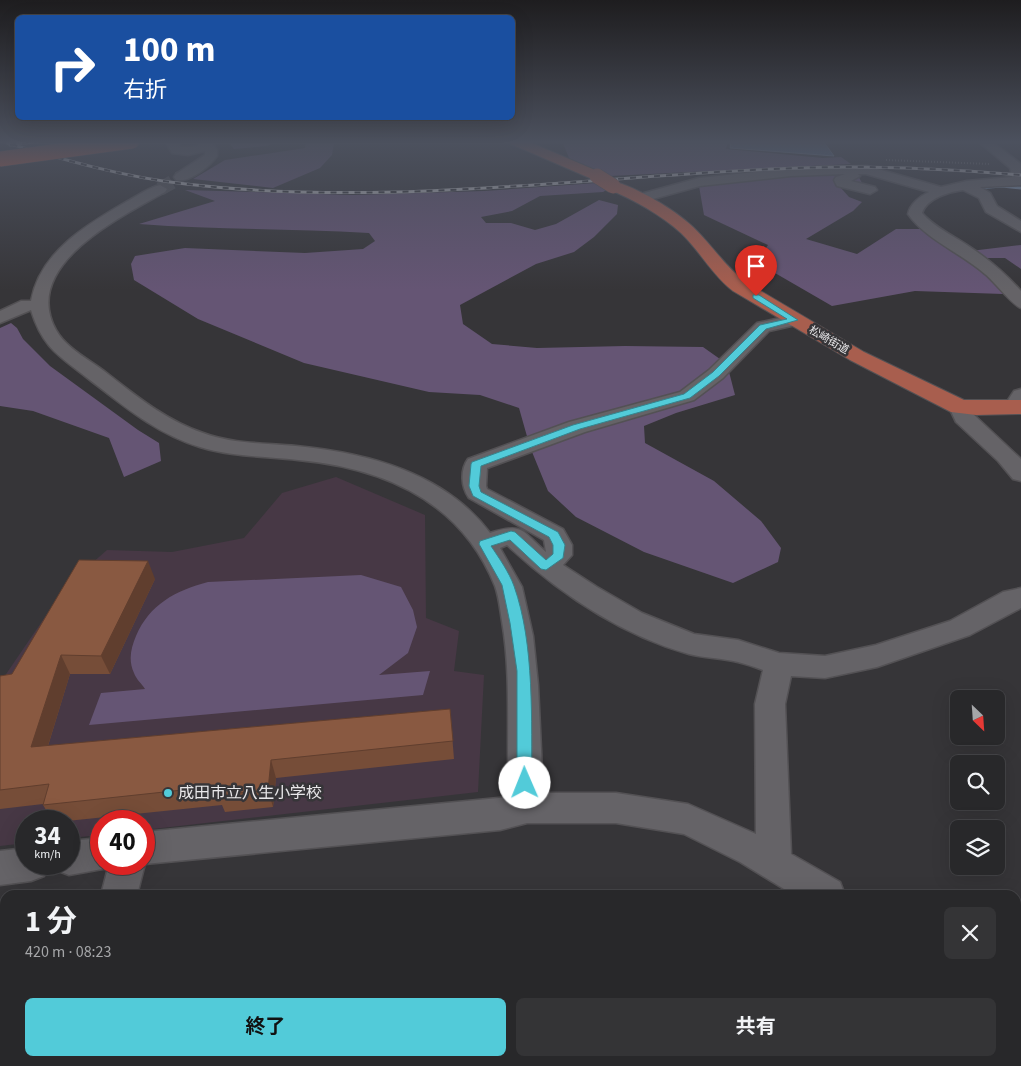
<!DOCTYPE html>
<html lang="ja">
<head>
<meta charset="utf-8">
<style>
  :root { --surface:#28282a; --page:#343436; --text:#f1f3f6; --muted:#a5a6a8; --line:#444447; --accent:#52cbd9 }
  body { margin:0; font-family:"Source Sans 3","Noto Sans JP",sans-serif; background:var(--page); color:var(--text); height:100vh; display:flex; flex-direction:column; font-size:19px; white-space:nowrap }
  * { box-sizing:border-box; margin:0 }
  p { font-size:16px; color:var(--muted) }
  .icon { flex:none; width:28px; height:28px; fill:none; stroke:currentColor; stroke-width:2; stroke-linecap:round; stroke-linejoin:round }
  .map { position:relative; flex:1; overflow:hidden }
  .drawer { position:absolute; left:0px; top:890px; width:1021px; height:176px; display:flex; flex-direction:column; background:var(--surface); border-radius:15px 15px 0 0; box-shadow:0 5px 20px #0002,0 0 0 1px var(--line) }
  .drawer>* { flex:none }
  .banner { position:absolute; left:15px; top:15px; width:500px; height:105px; border-radius:8px; box-shadow:0 5px 20px #0002,0 0 0 1px var(--line); background:#1a4fa0; color:#fff; overflow:hidden }
  .needle { width:32px; rotate:155deg }
  .fabs { position:absolute; left:950px; top:690px; display:grid; gap:10px }
  .fabs a { display:grid; place-items:center; width:55px; height:55px; border-radius:8px; background:var(--surface); box-shadow:0 5px 20px #0002,0 0 0 1px var(--line); font-size:25px }
  .speed { position:absolute; left:15px; top:810px; display:flex; gap:10px; font-size:25px; font-weight:700; text-align:center }
  .speed>* { display:grid; place-content:center; width:65px; height:65px; border-radius:50%; background:var(--surface); box-shadow:0 5px 20px #0002,0 0 0 1px var(--line); line-height:1 }
  .speed small { font-size:12px; font-weight:400 }
  .speed .limit { border:8px solid #d22; background:#fff; color:#111 }
  .pin { position:absolute; display:grid; place-items:center; width:42px; height:42px; color:#fff; margin:-51px -21px; border-radius:50% 50% 50% 0; rotate:-45deg; box-shadow:0 0 5px #0007 }
  .pin .icon { rotate:45deg }
  .me { position:absolute; width:55px; margin:-28px; rotate:359deg; stroke-linejoin:round; filter:drop-shadow(0 0 4px #0008) }
  .turn { display:flex; align-items:center; gap:18px; height:105px; padding:0 25px; font-size:22px }
  .turn .icon { width:65px; height:65px; stroke-width:2.5 }
  .turn b { display:block; font-size:35px; line-height:42px }
  .round { display:grid; place-items:center; flex:none; width:52px; height:52px; border-radius:8px; background:var(--page) }
  .headline { display:flex; align-items:center; justify-content:space-between; height:85px; padding:0 25px }
  h1 { font-size:30px; font-weight:700; line-height:38px }
  .cta { display:flex; gap:10px; margin-top:auto; padding:10px 25px }
  .cta a { flex:1; height:58px; border-radius:8px; background:var(--accent); color:#111; font-size:20px; font-weight:700; line-height:58px; text-align:center }
  .cta a+a { background:var(--page); color:var(--text) }
  .map>svg:first-child { display:block }
  .education { fill:#473845 }
  .green { fill:#655574 }
  .water { fill:#507098; stroke:#7e94b0 }
  .lines { fill:none; stroke-linecap:round; stroke-linejoin:round }
  .stream { stroke:#7e94b0; stroke-width:3 }
  .minor-tunnel { stroke:#515053; stroke-width:14; stroke-dasharray:14 7; stroke-linecap:butt }
  .minor-casing { stroke:#535154; stroke-width:3 }
  .major-casing { stroke:#535154; stroke-width:2 }
  .path { stroke:#717073; stroke-width:2; stroke-dasharray:1 2; stroke-linecap:butt }
  .minor { fill:#656367; fill-rule:evenodd }
  .major { fill:#a85e4e; fill-rule:evenodd }
  .rail-casing { stroke:#c3c2c4; stroke-width:3 }
  .rail { stroke:#363538; stroke-width:2; stroke-dasharray:6; stroke-linecap:butt }
  .major-bridge-casing { stroke:#535154; stroke-width:16; stroke-linecap:butt }
  .highway-bridge-casing { stroke:#535154; stroke-width:16; stroke-linecap:butt }
  .major-bridge { stroke:#a85e4e; stroke-width:15 }
  .highway-bridge { stroke:#d45b3d; stroke-width:15 }
  .wall { fill:#764d38 }
  .shaded-wall { fill:#603e2e }
  .building { fill:#895941; stroke:#603e2e }
  .route { fill:#52cbd9; stroke:#35848d }
  .poi-dot { fill:#52cbd9; stroke:#363538; stroke-width:2 }
  .labels { text-anchor:middle; dominant-baseline:central; stroke-width:5; stroke-linejoin:round; paint-order:stroke }
  .far-street-label { font-size:11px; fill:#e8e7e9; stroke:#363538 }
  .near-poi-label { font-size:16px; fill:#e8e7e9; stroke:#363538; text-anchor:start }
</style>
</head>
<body>
<div class="map">
<svg width="1021" height="1066" viewBox="0 0 1021 1066">
  <rect width="100%" height="100%" fill="#363538"/>
  <!-- education -->
  <path class="education" d="M336 477 425 515 426 618 459 631 454 671 484 675 478 792 144 830V821H101V835L69 838V821H26V843L0 846V683L66 586 107 550 172 552 244 538 282 493Z"/>
  <!-- green -->
  <g class="green">
    <path d="M228 141H281L266 146 234 149Z"/>
    <path d="M306 141H347L334 143 332 155 320 168 273 188 193 179 225 160 305 148Z"/>
    <path d="M562 141H728L726 149 823 158 841 157 851 164 610 176 571 163Z"/>
    <path d="M856 172 862 183 840 187 849 197 862 202 853 211 806 239 857 254 896 229H922L962 252 1021 245V269L1005 258H970L1005 290 1003 294 915 291 832 306 756 262 768 245 704 215 699 186 800 174Z"/>
    <path d="M596 183 608 189 603 192 540 196 512 211 481 217 486 223H511L535 230 556 224 599 200 618 205 617 214 594 237 574 252 536 264 460 305 463 324 492 344 537 348 625 346 703 347 727 364 735 395 676 413 644 426 645 443 714 481 761 521 781 548 778 562 733 583 644 552 576 517 548 491 530 447 519 408 480 395 429 392 304 363 198 319 134 280 131 264 135 256 185 248 305 253 363 249 375 241 369 233C292 228 215 230 139 224L215 201 185 190 353 195 484 191Z"/>
    <path d="M11 323 17 328 23 339 50 366 138 430 159 443 161 461 124 477 109 438 33 411 0 406V328Z"/>
    <path d="M361 575 401 587 413 610 417 627 408 653 379 675 430 671 423 695 89 725 101 693 145 689C142 684 136 679 134 673 128 660 131 648 136 636 150 604 175 591 208 582Z"/>
  </g>
  <!-- water -->
  <path class="water" d="M731 141H823L834 156 730 148Z"/>
  <g class="lines">
    <!-- stream -->
    <path class="stream" d="M981 190 977 188 1002 186 1021 188"/>
    <!-- minor-tunnel -->
    <path class="minor-tunnel" d="M160 189 181 177"/>
    <defs>
      <g id="minor">
        <path d="M165 141H177L181 147H192L201 144 199 141H211L217 150V156C210 166 190 183 176 180L174 177 176 174 205 155V151L188 155 172 153Z"/>
        <path d="M978 141H991L1021 164V185L980 187 990 193 997 206 1021 221V232L986 212 979 198 963 190C949 192 927 198 922 213 934 227 952 235 967 245 987 258 1005 273 1021 291V308C1013 306 994 281 985 274 961 253 925 239 908 214 910 204 920 196 929 192L866 174H858L860 176 851 181 875 187 877 190 870 194 837 186 834 180 836 177 845 174 791 176 700 186 642 202 637 201 635 198 637 195 699 178 791 168 867 166 941 187 967 181 1012 177 1010 168Z"/>
        <path d="M160 185 167 189 165 192C121 217 20 265 56 330 66 348 88 359 104 371 135 395 165 420 203 433 232 444 265 443 296 446 368 453 445 473 490 533 523 522 522 531 546 552L544 540 469 498C461 487 460 470 468 459L569 422 680 392 709 370 757 323 794 315 800 316 803 320 800 324 769 331 723 378 694 400 585 432 487 468 486 486 487 489 563 529 572 545V555L563 565 597 587 642 613 694 634 738 640 779 653 825 656 876 645 950 621 1003 592 1021 588V608L970 635 877 667 825 678 791 676 785 704 791 854 840 882 845 895H794L740 862 684 834 616 823H527L500 830 145 864 137 895H101L108 868 69 875 56 870 54 864H69V841L101 838V864H144V832L509 797C506 738 512 679 502 621 500 609 499 597 495 586 461 501 384 468 298 460 265 456 232 457 200 447 157 434 125 407 90 380 60 356 43 349 31 310L0 323V311L21 301H31C40 252 86 225 126 202 137 196 148 188 160 185ZM507 545C558 592 621 635 689 654 704 658 722 658 738 662 746 664 755 667 763 670L755 704 756 834 688 804 616 793H543L538 685 533 636 522 587 500 548Z"/>
        <path d="M1021 389V412L1014 410 1006 403 1014 391Z"/>
        <path d="M959 401 966 403 973 414 1021 459V481L1013 479 998 461 956 422 949 407 952 403Z"/>
        <path d="M26 848V864H49L44 876 31 881 0 885V851Z"/>
        <rect x="1016" y="963" width="5" height="40"/>
        <path d="M1016 1018 1021 1020V1066H1002L1000 1061H1016Z"/>
        <path d="M52 1061H94L92 1066H50Z"/>
        <path d="M785 1061H827L829 1066H787Z"/>
      </g>
      <g id="major">
        <path d="M509 141H527L602 173 604 176 602 179H592L511 144Z"/>
        <path d="M613 181C638 188 674 209 693 227 712 245 725 267 747 283L864 352 964 400H1021V414L976 415 951 412 850 360 733 291C712 275 700 251 681 233 660 214 634 200 608 189L605 186 608 183Z"/>
      </g>
    </defs>
    <!-- minor casing -->
    <use href="#minor" class="minor-casing"/>
    <!-- major casing -->
    <use href="#major" class="major-casing"/>
    <!-- path -->
    <path class="path" d="M886 160 990 164"/>
    <!-- minor -->
    <use href="#minor" class="minor"/>
    <!-- major -->
    <use href="#major" class="major"/>
    <defs>
      <g id="rail">
        <path d="M0 141C61 159 122 177 186 184 391 208 595 175 799 168 873 165 947 169 1021 175"/>
        <path d="M10 145 40 141"/>
      </g>
    </defs>
    <!-- rail casing -->
    <use href="#rail" class="rail-casing"/>
    <!-- rail -->
    <use href="#rail" class="rail"/>
    <defs>
      <path id="major-bridge" d="M597 176 613 186"/>
      <path id="highway-bridge" d="M0 159 132 141"/>
    </defs>
    <!-- major-bridge casing -->
    <use href="#major-bridge" class="major-bridge-casing"/>
    <!-- highway-bridge casing -->
    <use href="#highway-bridge" class="highway-bridge-casing"/>
    <!-- major-bridge -->
    <use href="#major-bridge" class="major-bridge"/>
    <!-- highway-bridge -->
    <use href="#highway-bridge" class="highway-bridge"/>
  </g>
  <!-- wall -->
  <path class="wall" d="M155 579 110 674H70L48 746 450 709 454 759 276 778 273 807 225 812 222 805 67 821H53L43 805V804L0 809V676L12 674Z"/>
  <!-- shaded-wall -->
  <g class="shaded-wall">
    <path d="M148 561 155 579 110 674 101 656Z"/>
    <path d="M61 655 70 674 42 765 31 747Z"/>
    <path d="M271 760 276 778 273 807 268 790Z"/>
  </g>
  <!-- building -->
  <path class="building" d="M79 560 148 561 101 656 61 655 31 747 450 709 453 741 271 760 268 790 219 795 220 786 43 805 49 784 0 790V676L12 674Z"/>
  <!-- sky -->
  <linearGradient id="sky" x2="0" y2="1"><stop stop-color="#1e1d1f"/><stop offset="0.49" stop-color="#4c515e"/><stop offset="1" stop-color="#4c515e" stop-opacity="0"/></linearGradient>
  <rect width="1021" height="290" fill="url(#sky)"/>
  <!-- route -->
  <path class="route" d="M753 295H759L798 320 766 329 719 376 690 398 580 429 481 466 479 486 481 492 558 532 565 545 563 558 546 570 541 569 510 540 491 546C499 558 509 572 514 586 535 645 531 721 532 783L530 788 525 790 520 788 517 783V671L510 623 502 585 479 544 480 541 511 531 515 532 546 560 553 554V545L549 537 473 496 469 486 471 464 472 462 573 425 684 394 713 372 760 325 787 319 753 298Z"/>
  <!-- markers -->
  <circle class="poi-dot" cx="168" cy="793" r="5"/>
  <g class="labels">
    <!-- far-street labels -->
    <g class="far-street-label">
      <text transform="translate(829 340) rotate(30)">松崎街道</text>
    </g>
    <!-- near-poi labels -->
    <g class="near-poi-label">
      <text x="178" y="793">成田市立八生小学校</text>
    </g>
  </g>
</svg>
<div class="fabs">
<a><svg class="needle" viewBox="-14 -14 28 28"><path d="M0-13l5 13h-10z" fill="#e53935"/><path d="M0 13l5-13h-10z" fill="#a5a6a8"/></svg></a>
<a><svg class="icon" aria-label="search" viewBox="0 0 24 24"><circle cx="10" cy="10" r="6"/><path d="M15 15l6 6"/></svg></a>
<a><svg class="icon" aria-label="layers" viewBox="0 0 24 24"><path d="M12 4l9 5-9 5-9-5zM3 14l9 5 9-5"/></svg></a>
</div>
<div class="speed"><div>34<small>km/h</small></div><div class="limit">40</div></div>
<div class="pin" style="left:756px;top:296px;background:#d93025"><svg class="icon" aria-label="arrive" viewBox="0 0 24 24"><path d="M6 21V4h12l-3 4 3 4H6"/></svg></div>
<svg class="me" style="left:525px;top:783px" viewBox="-20 -20 40 40"><circle r="19" fill="#fff"/><path d="M0-13L10 11 0 6-10 11z" fill="#52cbd9"/></svg>
<div class="banner">
<div class="turn"><svg class="icon" aria-label="right" viewBox="0 0 24 24"><path d="M7 20v-9h11M14 6l5 5-5 5"/></svg><div><b>100 m</b>右折</div></div>
</div>
<section class="drawer">
<div class="headline"><div><h1>1 分</h1><p>420 m · 08:23</p></div><a class="round"><svg class="icon" aria-label="close" viewBox="0 0 24 24"><path d="M6 6l12 12M18 6L6 18"/></svg></a></div>
<div class="cta"><a>終了</a><a>共有</a></div>
</section>
</div>
</body>
</html>
